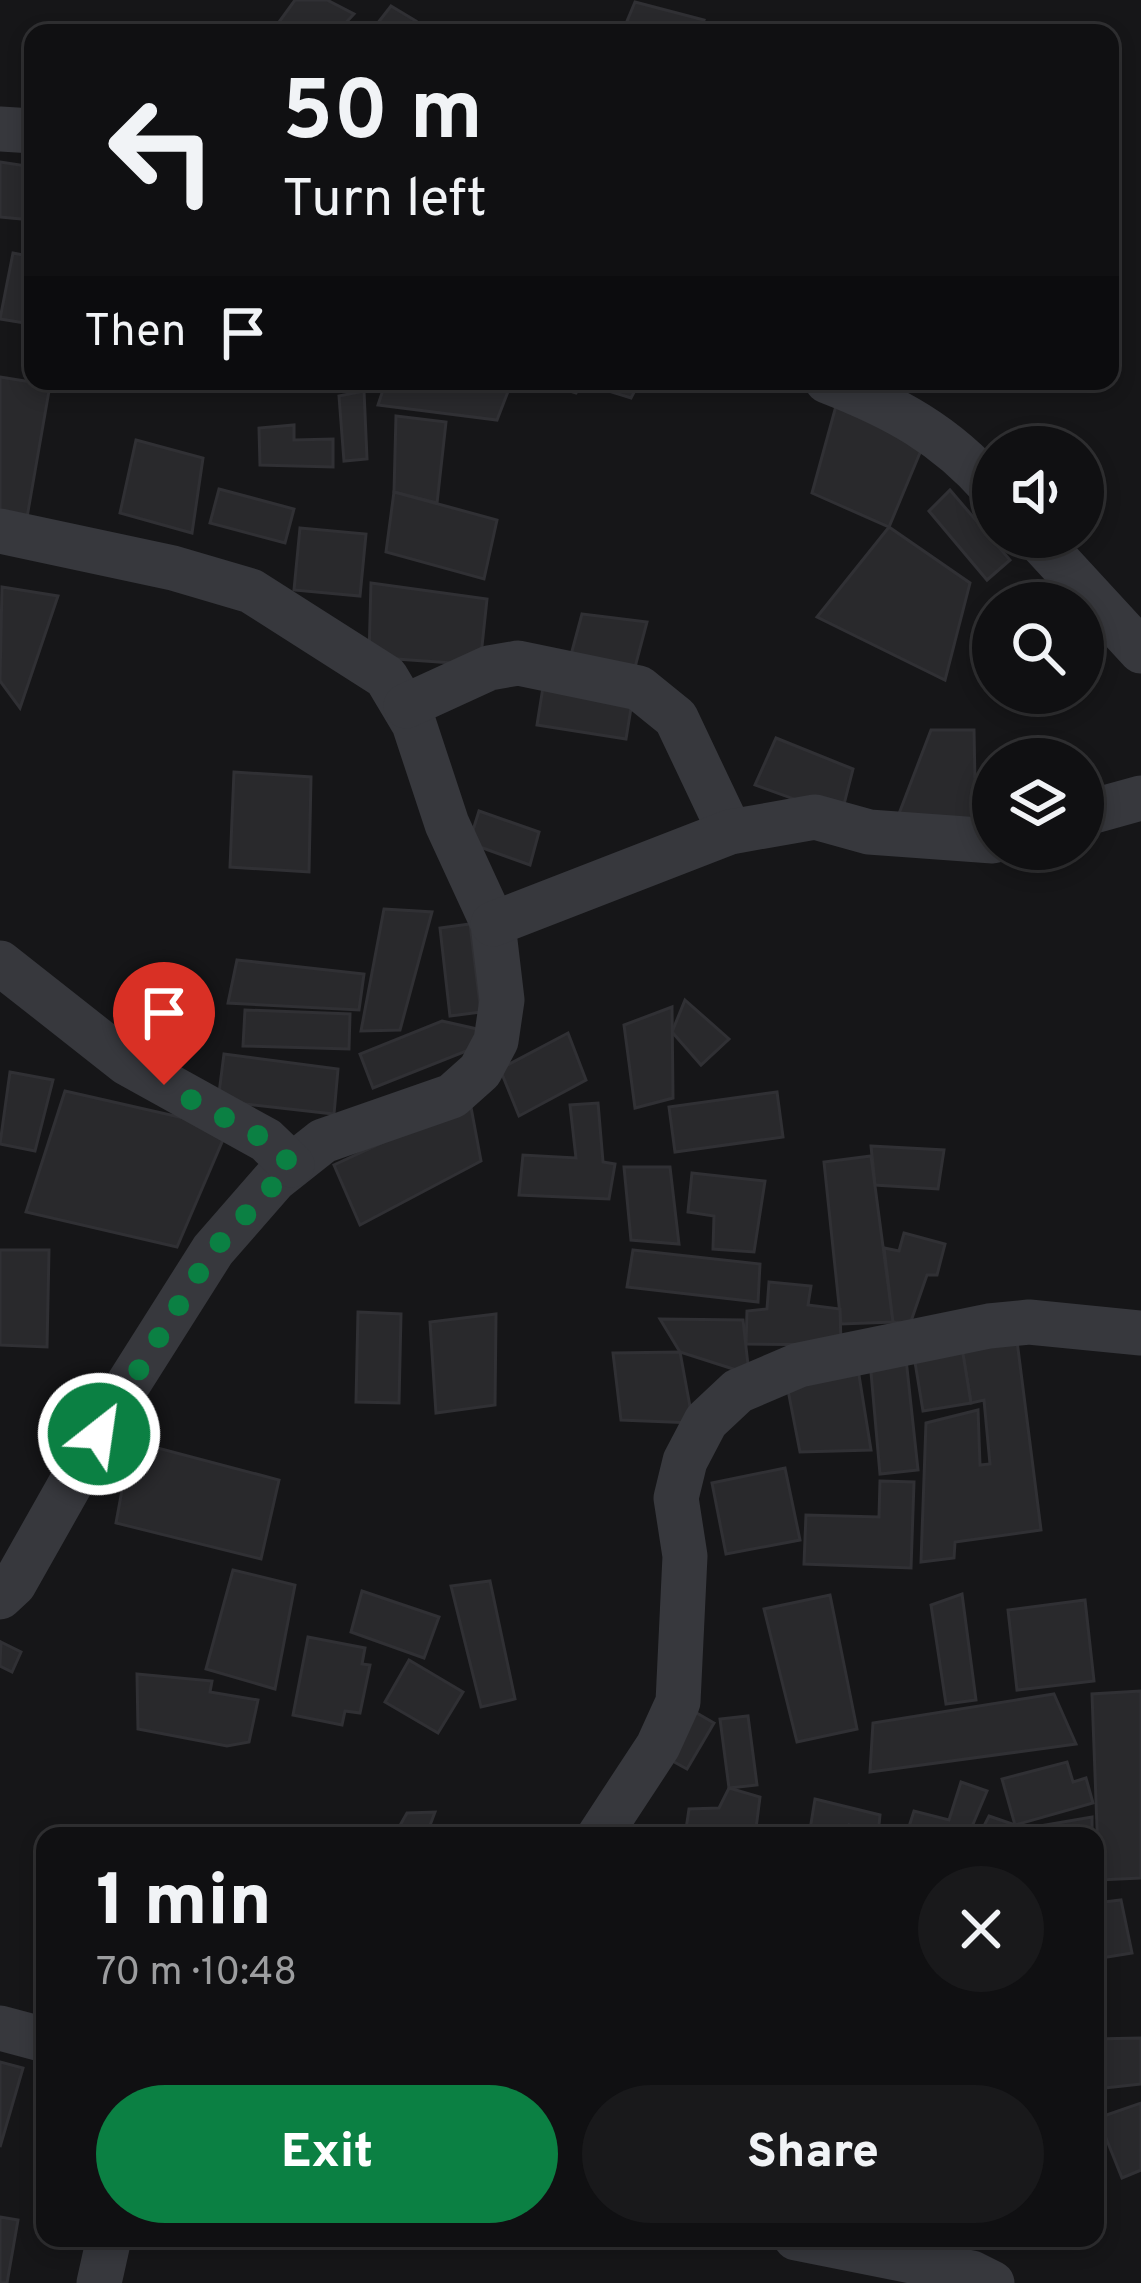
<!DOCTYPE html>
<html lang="en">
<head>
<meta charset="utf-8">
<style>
  :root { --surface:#101012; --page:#19191b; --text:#f1f3f6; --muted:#9c9d9f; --line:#303032; --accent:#0b8043 }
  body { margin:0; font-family:Overpass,sans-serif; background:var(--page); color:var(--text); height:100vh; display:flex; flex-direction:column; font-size:45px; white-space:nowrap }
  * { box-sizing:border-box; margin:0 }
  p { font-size:39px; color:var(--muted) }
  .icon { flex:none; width:66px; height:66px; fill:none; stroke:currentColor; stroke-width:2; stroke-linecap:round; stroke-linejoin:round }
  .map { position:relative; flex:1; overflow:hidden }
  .drawer { position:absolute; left:36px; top:1827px; width:1068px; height:420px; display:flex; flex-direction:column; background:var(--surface); border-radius:24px; box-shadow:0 6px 18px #0003,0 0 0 3px var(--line) }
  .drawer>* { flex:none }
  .guide { position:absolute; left:24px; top:24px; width:1095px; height:366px; border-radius:24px; box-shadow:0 6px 18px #0003,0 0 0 3px var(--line); background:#101012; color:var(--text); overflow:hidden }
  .fabs { position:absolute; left:972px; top:426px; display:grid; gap:24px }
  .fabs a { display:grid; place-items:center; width:132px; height:132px; border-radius:50%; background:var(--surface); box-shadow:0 6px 18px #0003,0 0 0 3px var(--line); font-size:60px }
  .pin { position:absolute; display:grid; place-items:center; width:102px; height:102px; color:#fff; margin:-123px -51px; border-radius:50% 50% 50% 0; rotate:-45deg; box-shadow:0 0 12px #0007 }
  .pin .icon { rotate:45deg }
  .me { position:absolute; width:132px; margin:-66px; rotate:30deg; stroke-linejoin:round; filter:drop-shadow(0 0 9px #0008) }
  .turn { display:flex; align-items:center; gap:42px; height:252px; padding:0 60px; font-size:54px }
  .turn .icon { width:156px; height:156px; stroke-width:2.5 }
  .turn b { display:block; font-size:84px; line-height:102px }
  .then { display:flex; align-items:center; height:114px; padding:0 60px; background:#0003; gap:24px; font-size:45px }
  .round { display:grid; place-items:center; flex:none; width:126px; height:126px; border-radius:63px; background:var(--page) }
  .head { display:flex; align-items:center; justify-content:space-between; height:204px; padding:0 60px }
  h1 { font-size:72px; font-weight:800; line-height:90px }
  .button { display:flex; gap:24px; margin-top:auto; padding:24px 60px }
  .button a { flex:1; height:138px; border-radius:72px; background:var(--accent); color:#fff; font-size:48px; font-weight:800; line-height:138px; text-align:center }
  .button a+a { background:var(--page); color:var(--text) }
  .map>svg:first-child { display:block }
  .building { fill:#29292c; stroke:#303034; stroke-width:3 }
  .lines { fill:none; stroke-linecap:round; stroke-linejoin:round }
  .minor { stroke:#37383d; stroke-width:45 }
  .route { stroke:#0b8043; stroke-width:21; stroke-dasharray:0 37.8 }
</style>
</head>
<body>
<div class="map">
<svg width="1141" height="2283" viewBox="0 0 1141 2283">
  <rect width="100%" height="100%" fill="#161618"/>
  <!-- building -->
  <g class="building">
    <path d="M295 0H327L354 14 336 33H271Z"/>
    <path d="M635 2 704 20 699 33H650L625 26Z"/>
    <path d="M391 6 416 21 410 33H370Z"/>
    <path d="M0 162 33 167V220L0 217Z"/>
    <path d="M13 253 33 257V298L25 323 0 319Z"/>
    <path d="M0 377 50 385 26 523 0 516Z"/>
    <path d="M386 381H512L497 420 378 405Z"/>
    <path d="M539 381H640L631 398 583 383 576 393Z"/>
    <path d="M364 391 367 459 344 461 339 396Z"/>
    <path d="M836 406 927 436 889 527 812 493Z"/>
    <path d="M396 416 446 422 437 503 394 492Z"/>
    <path d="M294 425V440L333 439V467L260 465 259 428Z"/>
    <path d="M136 440 203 458 192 533 120 513Z"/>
    <path d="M219 489 294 509 285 543 210 523Z"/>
    <path d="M950 490 1010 560 987 580 929 511Z"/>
    <path d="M394 492 497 520 484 579 386 552Z"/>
    <path d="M889 527 970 583 945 680 817 617Z"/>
    <path d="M300 528 366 534 360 596 294 590Z"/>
    <path d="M371 583 487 599 480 665 369 657Z"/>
    <path d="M2 587 58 596 20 708 0 681Z"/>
    <path d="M582 614 647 622 634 671 571 655Z"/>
    <path d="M544 681 632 702 626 739 537 725Z"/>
    <path d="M931 730H974L976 837 897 819Z"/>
    <path d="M776 738 853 769 841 816 755 785Z"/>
    <path d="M234 772 311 777 309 872 230 867Z"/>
    <path d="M479 811 539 832 530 865 469 843Z"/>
    <path d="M384 909 432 912 400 1030 361 1031Z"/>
    <path d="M470 924 481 1012 450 1016 440 928Z"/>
    <path d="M237 960 364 974 359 1010 228 1003Z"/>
    <path d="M685 1000 729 1039 701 1065 672 1032Z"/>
    <path d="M672 1007 673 1098 635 1108 624 1025Z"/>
    <path d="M245 1010 350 1014 349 1049 243 1046Z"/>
    <path d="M442 1021 477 1029 474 1048 373 1088 360 1054Z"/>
    <path d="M568 1033 586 1080 519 1116 500 1069Z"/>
    <path d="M224 1054 338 1069 334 1114 218 1101Z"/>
    <path d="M10 1072 53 1080 35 1151 0 1144Z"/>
    <path d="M65 1091 228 1128 177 1247 26 1212Z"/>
    <path d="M777 1092 783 1137 675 1152 669 1107Z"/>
    <path d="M470 1102 481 1161 360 1225 334 1165Z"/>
    <path d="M598 1103 603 1162 615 1164 609 1199 519 1195 523 1155 576 1158 570 1105Z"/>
    <path d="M871 1146 944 1150 938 1189 875 1185Z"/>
    <path d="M871 1156 893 1322 841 1324 824 1162Z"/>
    <path d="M624 1167H670L679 1244 631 1240Z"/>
    <path d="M692 1173 765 1181 754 1252 713 1249 714 1216 688 1212Z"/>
    <path d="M904 1233 945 1244 937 1275H927L910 1324 893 1322 884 1248 899 1251Z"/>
    <path d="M0 1250H49L47 1347 0 1345Z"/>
    <path d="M633 1250 760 1264 758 1302 627 1287Z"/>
    <path d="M769 1282 811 1286 808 1305 840 1309 841 1345 746 1344 747 1311 767 1309Z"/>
    <path d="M358 1312 401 1314 399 1403 356 1402Z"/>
    <path d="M496 1314 495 1405 436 1413 430 1322Z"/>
    <path d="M660 1319 743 1320 749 1374 680 1352Z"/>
    <path d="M1017 1341 1041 1530 955 1542 954 1558 921 1562 926 1423 978 1410 980 1465 990 1464 984 1400 971 1403 962 1348Z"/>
    <path d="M962 1348 971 1403 923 1411 914 1356Z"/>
    <path d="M680 1352 693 1423 621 1420 613 1353Z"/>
    <path d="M906 1359 918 1470 880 1474 870 1361Z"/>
    <path d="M858 1369 871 1450 800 1452 787 1385Z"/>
    <path d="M131 1441 279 1480 261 1559 116 1523Z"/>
    <path d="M785 1468 800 1540 726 1554 712 1483Z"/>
    <path d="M880 1481 914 1482 911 1568 804 1564 806 1515 879 1517Z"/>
    <path d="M233 1570 295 1585 275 1689 206 1669Z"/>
    <path d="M490 1581 515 1699 481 1707 451 1586Z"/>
    <path d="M362 1591 439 1617 424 1658 351 1632Z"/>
    <path d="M962 1594 976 1700 946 1704 931 1605Z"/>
    <path d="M830 1595 857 1729 797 1742 764 1609Z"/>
    <path d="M1085 1600 1094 1681 1017 1690 1008 1610Z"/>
    <path d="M308 1637 365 1648 362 1664 370 1665 360 1713 345 1711 342 1725 293 1715Z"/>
    <path d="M1 1642 21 1652 12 1672 0 1666Z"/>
    <path d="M409 1660 463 1692 438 1733 385 1702Z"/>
    <path d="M137 1674 212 1681 210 1692 258 1700 249 1742 227 1746 138 1729Z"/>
    <path d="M1141 1691V1878L1099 1880 1092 1694Z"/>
    <path d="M1054 1694 1076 1744 870 1772 873 1723Z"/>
    <path d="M695 1712 714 1723 687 1769 667 1758Z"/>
    <path d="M748 1716 757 1785 729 1788 720 1719Z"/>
    <path d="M1067 1762 1073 1782 1086 1778 1093 1803 1015 1825 1002 1779Z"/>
    <path d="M961 1782 987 1791 968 1836H906L914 1811 949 1820Z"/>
    <path d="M729 1788 760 1797 755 1836H685L689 1809 719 1808Z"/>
    <path d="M815 1799 880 1815 878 1834 849 1825 846 1836H809Z"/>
    <path d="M435 1812 426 1836H394L407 1813Z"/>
    <path d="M989 1816 1015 1825 1011 1836H979Z"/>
    <path d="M1092 1817V1836H1022V1829Z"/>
    <path d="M1121 1900 1132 1953 1095 1959V1903Z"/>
    <path d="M1141 2038V2084L1095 2089V2039Z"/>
    <path d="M0 2062 23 2068 0 2147Z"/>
    <path d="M1141 2103V2170L1122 2178 1098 2118Z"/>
    <path d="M0 2217 18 2220 7 2283H0Z"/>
  </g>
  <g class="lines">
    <!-- minor -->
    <g class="minor">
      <path d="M0 129 33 131"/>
      <path d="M827 381C894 407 945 434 993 489"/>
      <path d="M0 531 173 568 251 591 386 677 414 724 447 824 493 924 502 1000 496 1041 480 1071 452 1096 323 1141 275 1179 213 1250 115 1405 14 1584 0 1597"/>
      <path d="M1036 537 1141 651"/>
      <path d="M406 706 489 668 518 663 639 688 676 718 730 832"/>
      <path d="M1083 814 1141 798"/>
      <path d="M493 924 730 832 815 817 869 832 993 841"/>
      <path d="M0 963 127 1063 266 1140 292 1165"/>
      <path d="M599 1836 658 1746 678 1702 685 1556 676 1498 685 1461 706 1421 738 1391 799 1365 989 1326 1029 1322 1141 1333"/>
      <path d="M0 2028 45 2040"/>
      <path d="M796 2238 972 2273 992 2283"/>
      <path d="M99 2283 109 2238"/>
    </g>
  </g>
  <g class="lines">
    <!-- route -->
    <path class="route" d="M99 1434 213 1250 292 1165 266 1140 164 1085"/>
  </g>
</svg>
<div class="fabs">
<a><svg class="icon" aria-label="sound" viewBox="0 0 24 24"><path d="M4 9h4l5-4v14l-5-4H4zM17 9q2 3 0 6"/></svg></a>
<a><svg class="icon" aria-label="search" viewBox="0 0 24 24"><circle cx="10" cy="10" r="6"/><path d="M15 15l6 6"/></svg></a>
<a><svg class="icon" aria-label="layers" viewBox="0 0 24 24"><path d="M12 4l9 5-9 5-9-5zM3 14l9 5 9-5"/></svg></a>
</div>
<div class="pin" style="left:164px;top:1085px;background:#d93025"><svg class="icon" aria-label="arrive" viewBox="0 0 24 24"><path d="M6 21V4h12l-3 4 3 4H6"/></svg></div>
<svg class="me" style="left:99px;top:1434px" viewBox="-20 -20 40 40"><circle r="17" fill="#0b8043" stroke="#fff" stroke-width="3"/><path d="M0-11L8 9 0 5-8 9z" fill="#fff"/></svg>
<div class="guide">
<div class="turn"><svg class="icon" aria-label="left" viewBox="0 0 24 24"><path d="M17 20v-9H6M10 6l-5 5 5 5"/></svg><div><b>50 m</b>Turn left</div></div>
<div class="then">Then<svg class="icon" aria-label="arrive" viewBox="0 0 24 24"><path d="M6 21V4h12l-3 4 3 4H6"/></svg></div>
</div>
<section class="drawer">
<div class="head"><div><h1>1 min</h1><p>70 m · 10:48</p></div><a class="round"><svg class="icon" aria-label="close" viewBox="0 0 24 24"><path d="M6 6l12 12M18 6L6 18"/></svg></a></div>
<div class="button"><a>Exit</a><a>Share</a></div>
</section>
</div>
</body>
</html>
